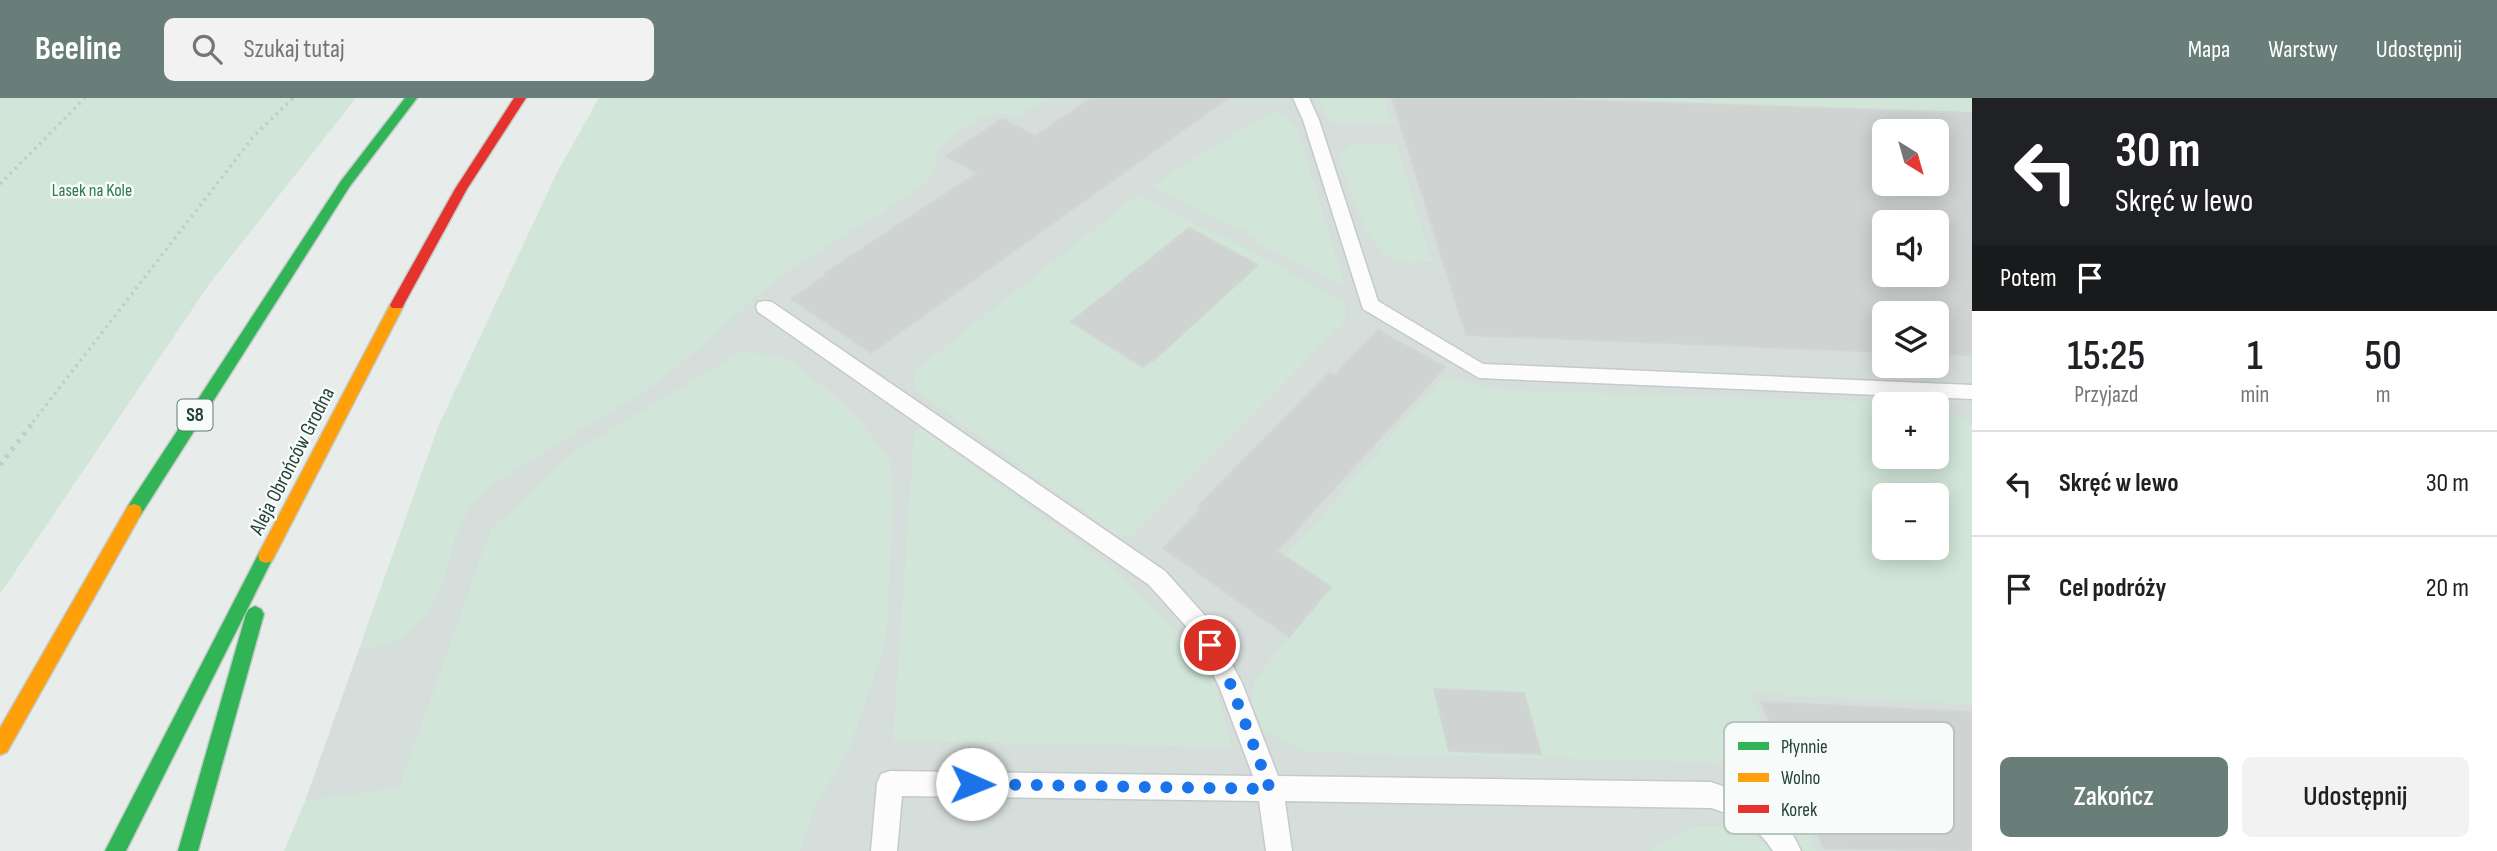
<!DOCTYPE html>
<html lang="pl">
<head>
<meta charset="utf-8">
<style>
  :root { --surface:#fff; --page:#f2f2f2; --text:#202124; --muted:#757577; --line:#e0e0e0; --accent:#697e78 }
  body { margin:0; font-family:"Sofia Sans Condensed",sans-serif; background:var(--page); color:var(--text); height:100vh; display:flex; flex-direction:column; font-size:26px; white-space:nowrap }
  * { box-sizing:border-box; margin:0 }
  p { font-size:23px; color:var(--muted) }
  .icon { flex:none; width:38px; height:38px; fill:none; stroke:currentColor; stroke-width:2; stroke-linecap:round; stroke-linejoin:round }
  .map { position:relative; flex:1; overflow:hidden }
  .details { display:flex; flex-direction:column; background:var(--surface); width:525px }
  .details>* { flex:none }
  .top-card { background:#202124; color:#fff; overflow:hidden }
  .needle { width:46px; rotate:143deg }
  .tools { position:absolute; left:1872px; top:21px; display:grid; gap:14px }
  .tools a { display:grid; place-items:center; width:77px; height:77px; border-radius:10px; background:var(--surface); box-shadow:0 4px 18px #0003; font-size:35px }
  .pin { position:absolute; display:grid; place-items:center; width:60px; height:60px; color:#fff; margin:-30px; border:4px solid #fff; border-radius:50%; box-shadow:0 2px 7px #0007 }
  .me { position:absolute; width:77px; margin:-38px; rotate:91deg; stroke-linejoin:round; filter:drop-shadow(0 0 5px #0008) }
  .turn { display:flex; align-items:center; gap:24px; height:147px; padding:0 28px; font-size:32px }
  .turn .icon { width:91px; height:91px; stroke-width:2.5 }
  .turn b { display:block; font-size:49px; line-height:60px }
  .then { display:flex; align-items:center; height:66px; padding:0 28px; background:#0003; gap:14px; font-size:26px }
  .eta { display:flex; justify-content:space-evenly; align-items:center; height:119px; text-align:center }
  .eta b { font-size:42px; font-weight:600; line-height:49px }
  .cta { display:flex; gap:14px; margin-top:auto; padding:14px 28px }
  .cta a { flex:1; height:80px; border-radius:10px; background:var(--accent); color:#fff; font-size:28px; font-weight:600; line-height:80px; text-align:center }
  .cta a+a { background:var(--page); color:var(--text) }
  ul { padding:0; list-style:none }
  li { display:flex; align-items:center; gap:21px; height:105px; padding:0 28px; border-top:2px solid var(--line) }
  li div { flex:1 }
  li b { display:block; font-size:26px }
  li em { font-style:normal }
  header { display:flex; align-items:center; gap:42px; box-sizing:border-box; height:98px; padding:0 35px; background:var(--accent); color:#fff }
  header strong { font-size:33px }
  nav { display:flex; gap:38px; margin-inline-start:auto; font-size:24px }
  .search { width:490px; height:63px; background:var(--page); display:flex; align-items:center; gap:18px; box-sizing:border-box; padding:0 24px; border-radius:10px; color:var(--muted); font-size:26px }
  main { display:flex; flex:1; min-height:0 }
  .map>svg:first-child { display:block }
  .built { fill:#d6dedb; fill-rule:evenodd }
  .green { fill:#d1e6d8; fill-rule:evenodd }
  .building { fill:#cfd4d2; stroke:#d1d6d4; stroke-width:2; fill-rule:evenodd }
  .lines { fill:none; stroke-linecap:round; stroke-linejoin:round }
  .lane-casing { stroke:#c5cac8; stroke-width:3 }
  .fast-casing { stroke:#c3ccc9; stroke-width:3 }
  .slow-casing { stroke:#c3ccc9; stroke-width:3 }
  .jam-casing { stroke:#c3ccc9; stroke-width:3 }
  .path-far1 { stroke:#c3ccca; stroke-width:3.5; stroke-dasharray:2.5 4.5; stroke-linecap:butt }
  .path { stroke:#c3ccca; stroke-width:5; stroke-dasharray:3.5 6; stroke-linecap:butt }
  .lane { fill:#fcfcfc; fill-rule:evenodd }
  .fast { fill:#30b455; fill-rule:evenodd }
  .slow { fill:#ff9f0a; fill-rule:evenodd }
  .jam { fill:#e5322d; fill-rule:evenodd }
  .route { stroke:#1a73e8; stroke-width:12; stroke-dasharray:0 21.6 }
  .labels { text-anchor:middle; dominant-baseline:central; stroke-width:5; stroke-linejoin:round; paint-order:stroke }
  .far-park-label { font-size:18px; fill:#2d7a4b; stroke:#f7fbf9 }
  .shield { fill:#f7fbf9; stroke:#637a73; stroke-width:2 }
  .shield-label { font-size:19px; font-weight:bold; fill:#24423a }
  .street-label { font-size:21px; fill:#24423a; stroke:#f7fbf9 }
  .key { fill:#f7fbf9; stroke:#b8c4c0; stroke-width:2 }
  .key-label { font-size:19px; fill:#24423a }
</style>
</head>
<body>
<header>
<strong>Beeline</strong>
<div class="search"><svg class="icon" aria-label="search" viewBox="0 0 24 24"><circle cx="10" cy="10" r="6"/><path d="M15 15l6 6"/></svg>Szukaj tutaj</div>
<nav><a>Mapa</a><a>Warstwy</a><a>Udostępnij</a></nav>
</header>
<main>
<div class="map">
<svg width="1972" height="753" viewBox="0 0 1972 753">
  <rect width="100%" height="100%" fill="#e8edeb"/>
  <!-- built -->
  <path class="built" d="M599 0H1972V753H338L329 701 305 703 439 327 557 75ZM1885 33H1937V86H1885ZM1885 124H1937V177H1885ZM1885 215H1937V268H1885ZM1885 306H1937V359H1885ZM1885 397H1937V450H1885Z"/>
  <!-- green -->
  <g class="green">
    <path d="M0 0H356L210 185 0 496Z"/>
    <path d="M599 0H1050L1018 18C986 8 957 31 937 55 937 71 932 78 921 89L777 180 684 263 642 295 497 383 469 411 455 440 443 486 425 518 401 542 359 552 439 327 557 75Z"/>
    <path d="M1319 0H1972V20L1384 1 1391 26 1334 25 1326 19Z"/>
    <path d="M1272 14C1286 16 1292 22 1298 33L1345 188 1254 145 1259 140 1233 127 1225 126 1153 88C1191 61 1232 39 1272 14Z"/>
    <path d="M1351 47H1397L1432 164C1421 164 1408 166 1398 163 1366 155 1350 89 1339 60L1341 54Z"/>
    <path d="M1141 98 1208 134H1217L1345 205V224L1131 439H1120L920 296 914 286 916 272 1134 100Z"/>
    <path d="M743 253 789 261 831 295 865 329 890 362 893 403 886 543 848 654 815 708 800 753H284L305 703 399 690 491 431 578 351Z"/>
    <path d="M1443 279 1503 292 1929 306H1885V359H1937V309L1956 316 1972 327V606L1750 595 1816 753H1803L1789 723 1745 665 1306 654 1265 633 1252 607 1254 584 1327 487 1286 459ZM1885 397H1937V450H1885Z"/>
    <path d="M919 329 1114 470 1162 519 1198 557 1215 586 1232 649 893 643 914 338Z"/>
    <path d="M1693 728H1741L1774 753H1649Z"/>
  </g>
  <!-- building -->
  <g class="building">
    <path d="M1092 0H1228L871 255 791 201 827 176 825 175 977 75 946 58 1003 21 1035 38Z"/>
    <path d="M1392 0H1521L1972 15V257L1937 256V215H1885V254L1466 237ZM1885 33H1937V86H1885ZM1885 124H1937V177H1885Z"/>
    <path d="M1189 130 1258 167 1155 261 1143 269 1071 224Z"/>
    <path d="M1378 232 1445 269 1277 453 1331 489 1289 539 1163 450 1201 411 1198 408 1329 275 1334 278Z"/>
    <path d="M1434 591 1524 595 1541 656 1449 653Z"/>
    <path d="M1761 604 1972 614V753L1824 750Z"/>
  </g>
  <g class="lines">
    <defs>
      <g id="lane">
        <path d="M1293 0H1309L1319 22 1378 203 1483 266 1972 287V301L1479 280 1363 211 1303 22Z"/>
        <path d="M765 203 772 204 1165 473 1208 521 1242 585 1278 678 1711 684C1751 698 1784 712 1801 753H1773C1758 729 1737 718 1711 710L1285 703 1292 753H1266L1259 703 902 698 897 753H871L877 685 881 676 890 673 1253 678 1219 588 1192 535 1149 487 758 214 756 209 758 204Z"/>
      </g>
      <g id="fast">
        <path d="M405 0H417L350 88 140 418H128L126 413 128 408 341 83Z"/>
        <path d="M266 451 272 453 274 458 126 753H105L260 453Z"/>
        <path d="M255 508 261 511 264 516 198 753H178L246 516 249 511Z"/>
      </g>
      <g id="slow">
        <path d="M397 202 404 207 272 463 266 465 260 463 258 458 260 453 390 207Z"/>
        <path d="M134 406 140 408 142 413 140 418 7 654 0 657V630L128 408Z"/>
      </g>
      <path id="jam" d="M514 0H526L467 91 402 210H392L390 207 455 91Z"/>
    </defs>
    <!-- lane casing -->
    <use href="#lane" class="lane-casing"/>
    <!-- fast casing -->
    <use href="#fast" class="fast-casing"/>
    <!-- slow casing -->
    <use href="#slow" class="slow-casing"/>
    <!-- jam casing -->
    <use href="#jam" class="jam-casing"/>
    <!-- path-far1 -->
    <g class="path-far1">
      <path d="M0 86 85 0"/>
      <path d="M33 324 253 39 293 0"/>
    </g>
    <!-- path -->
    <path class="path" d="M0 367 34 323"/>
    <!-- lane -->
    <use href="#lane" class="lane"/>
    <!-- fast -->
    <use href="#fast" class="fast"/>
    <!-- slow -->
    <use href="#slow" class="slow"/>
    <!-- jam -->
    <use href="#jam" class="jam"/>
  </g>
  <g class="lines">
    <!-- route -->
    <path class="route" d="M972 686 1270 691 1230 585 1210 547"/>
  </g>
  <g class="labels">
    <!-- far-park labels -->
    <g class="far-park-label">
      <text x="92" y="92">Lasek na Kole</text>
    </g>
    <!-- shield labels -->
    <rect class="shield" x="177.5" y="301.5" width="35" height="31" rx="5"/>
    <g class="shield-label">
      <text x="195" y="317">S8</text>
    </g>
    <!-- street labels -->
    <g class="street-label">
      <text transform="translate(292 363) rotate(-63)">Aleja Obrońców Grodna</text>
    </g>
  </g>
  <!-- legend -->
  <rect x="1724" y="624" width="230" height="112" rx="10" class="key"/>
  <rect x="1738" y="644" width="31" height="8" fill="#30b455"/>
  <rect x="1738" y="675" width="31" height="9" fill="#ff9f0a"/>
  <rect x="1738" y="707" width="31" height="8" fill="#e5322d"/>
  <g class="key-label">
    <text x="1781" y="655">Płynnie</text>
    <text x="1781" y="686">Wolno</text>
    <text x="1781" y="718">Korek</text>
  </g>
</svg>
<div class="tools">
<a><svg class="needle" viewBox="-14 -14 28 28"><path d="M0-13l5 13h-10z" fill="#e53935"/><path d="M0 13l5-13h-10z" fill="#757577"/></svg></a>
<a><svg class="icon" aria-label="sound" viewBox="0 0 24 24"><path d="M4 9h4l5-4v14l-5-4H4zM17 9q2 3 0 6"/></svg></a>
<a><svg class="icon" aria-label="layers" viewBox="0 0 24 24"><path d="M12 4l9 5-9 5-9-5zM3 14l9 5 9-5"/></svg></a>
<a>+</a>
<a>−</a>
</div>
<div class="pin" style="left:1210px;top:547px;background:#d93025"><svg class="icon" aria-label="arrive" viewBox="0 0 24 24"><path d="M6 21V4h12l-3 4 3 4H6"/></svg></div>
<svg class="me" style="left:972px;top:686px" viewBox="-20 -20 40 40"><circle r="19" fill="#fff"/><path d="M0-13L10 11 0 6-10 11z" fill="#1a73e8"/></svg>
</div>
<section class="details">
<div class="top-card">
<div class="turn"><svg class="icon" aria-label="left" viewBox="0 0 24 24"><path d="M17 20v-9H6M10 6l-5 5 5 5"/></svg><div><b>30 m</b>Skręć w lewo</div></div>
<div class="then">Potem<svg class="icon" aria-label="arrive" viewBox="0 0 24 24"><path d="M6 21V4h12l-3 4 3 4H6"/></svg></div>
</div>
<div class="eta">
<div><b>15:25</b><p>Przyjazd</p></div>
<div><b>1</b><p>min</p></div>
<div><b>50</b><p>m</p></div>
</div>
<ul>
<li><svg class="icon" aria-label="left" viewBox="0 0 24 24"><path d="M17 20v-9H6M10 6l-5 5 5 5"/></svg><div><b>Skręć w lewo</b></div><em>30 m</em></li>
<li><svg class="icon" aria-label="arrive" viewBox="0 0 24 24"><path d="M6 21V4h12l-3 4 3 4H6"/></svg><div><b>Cel podróży</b></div><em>20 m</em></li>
</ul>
<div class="cta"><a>Zakończ</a><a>Udostępnij</a></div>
</section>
</main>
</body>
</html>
